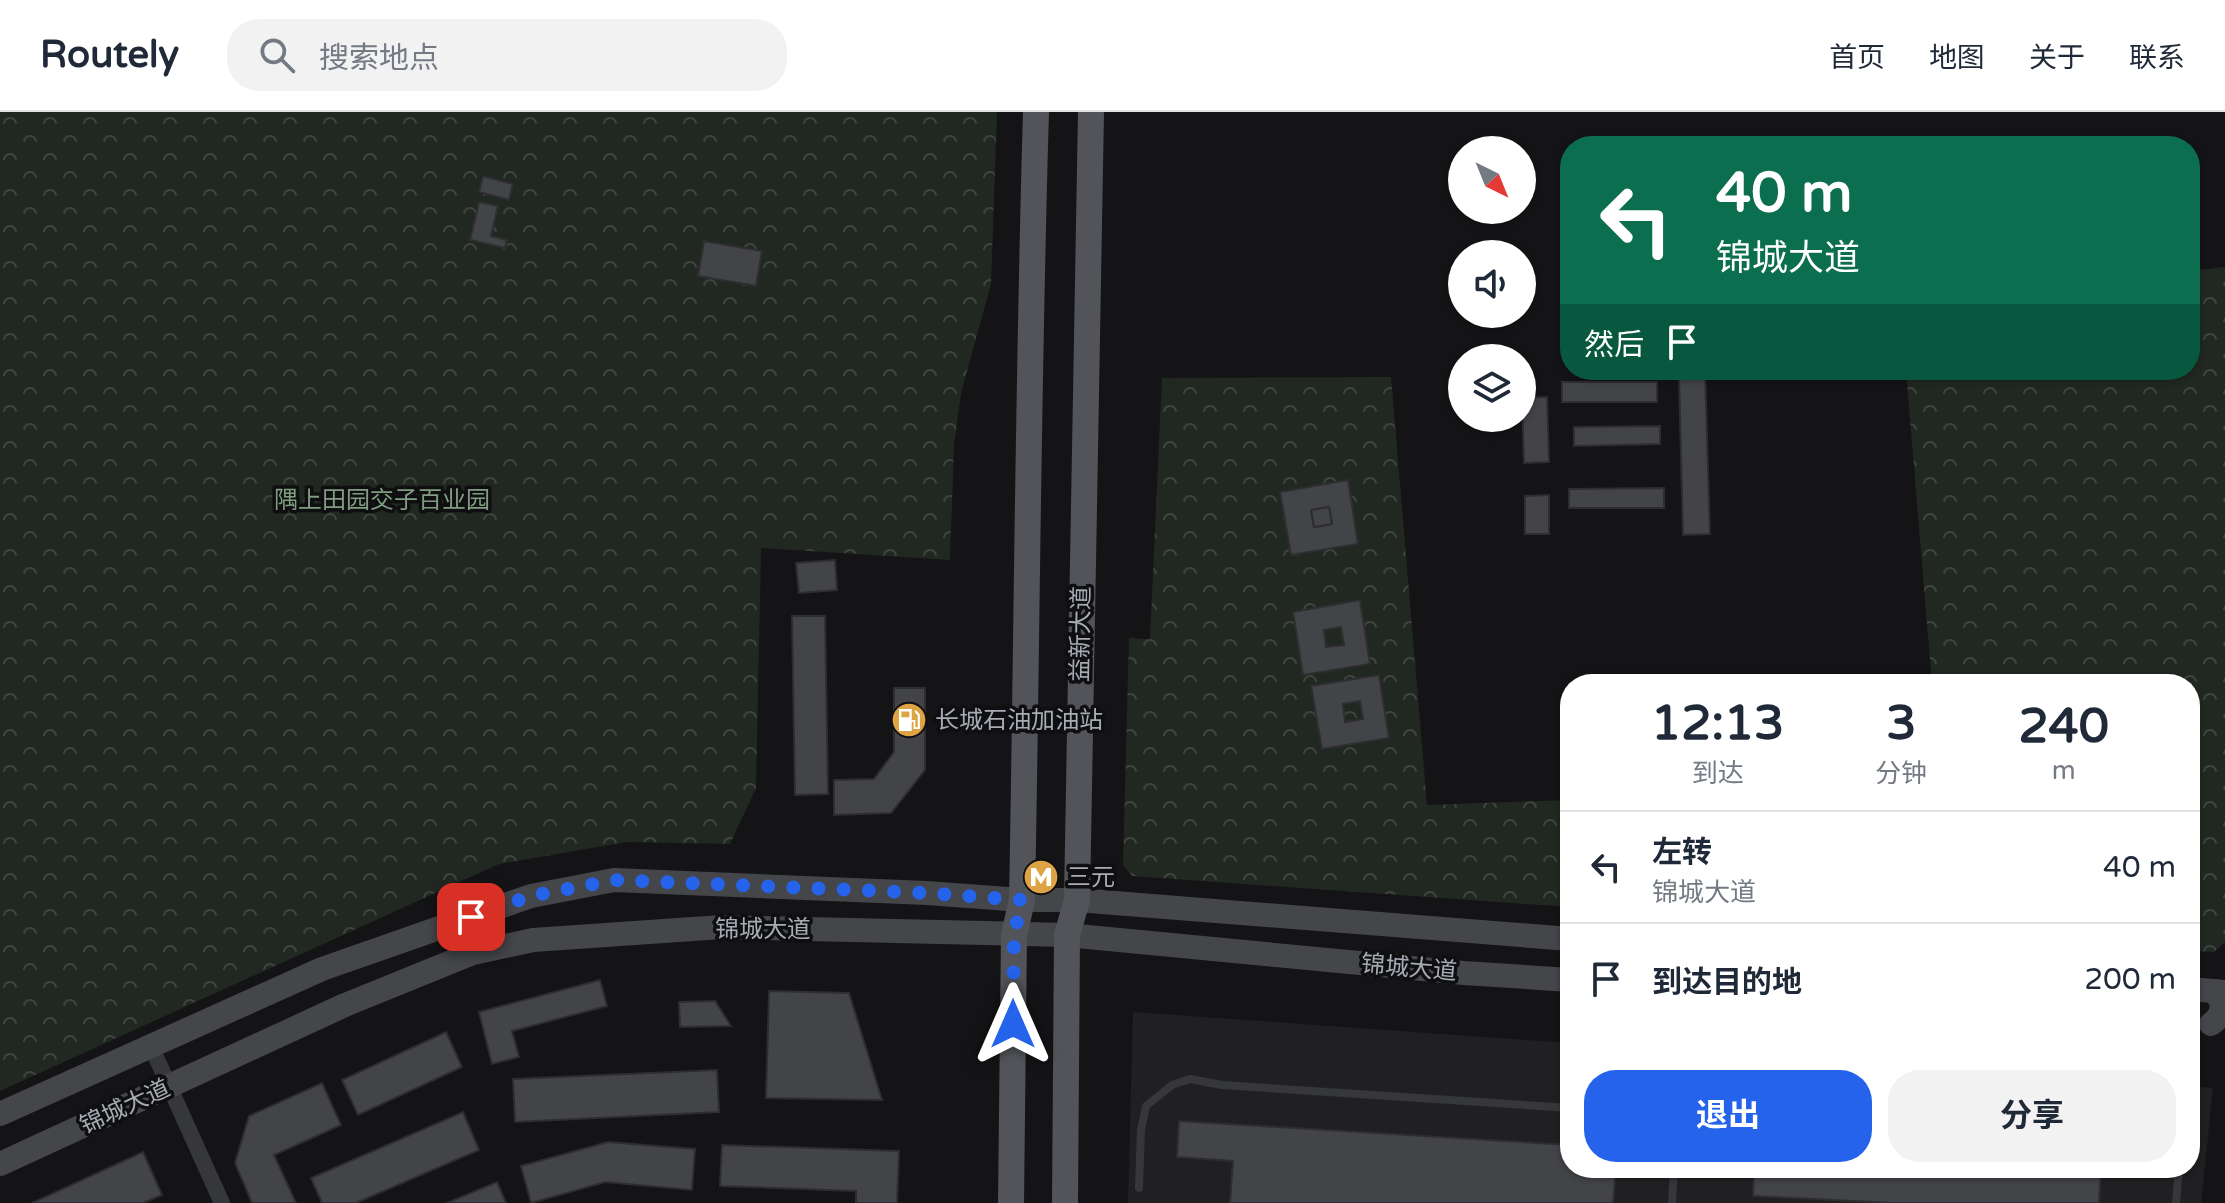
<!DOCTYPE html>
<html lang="zh">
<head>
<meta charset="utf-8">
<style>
  :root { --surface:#fff; --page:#f2f2f3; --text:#1f2937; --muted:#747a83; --line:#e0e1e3; --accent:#2563eb }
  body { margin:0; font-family:"Varela Round","Noto Sans SC",sans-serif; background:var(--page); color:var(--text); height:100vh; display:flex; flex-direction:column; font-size:30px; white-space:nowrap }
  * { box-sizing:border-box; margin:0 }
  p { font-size:26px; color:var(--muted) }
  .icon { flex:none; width:44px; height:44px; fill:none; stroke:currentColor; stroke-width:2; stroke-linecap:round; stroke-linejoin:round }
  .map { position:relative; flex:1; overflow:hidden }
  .sheet { position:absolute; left:1560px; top:562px; width:640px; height:504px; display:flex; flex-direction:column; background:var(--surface); border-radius:32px; box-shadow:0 2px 6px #0004 }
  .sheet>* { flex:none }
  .hud { position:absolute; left:1560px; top:24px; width:640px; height:244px; border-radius:32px; box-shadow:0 2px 6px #0004; background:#0b6e4f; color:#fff; overflow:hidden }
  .needle { width:52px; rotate:137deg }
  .fabs { position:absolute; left:1448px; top:24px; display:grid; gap:16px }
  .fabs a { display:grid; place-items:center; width:88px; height:88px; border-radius:50%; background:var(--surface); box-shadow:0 2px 6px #0004; font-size:40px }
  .pin { position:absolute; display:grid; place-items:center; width:68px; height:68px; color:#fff; margin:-34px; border-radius:16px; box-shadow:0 4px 12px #0006 }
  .me { position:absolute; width:88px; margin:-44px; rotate:0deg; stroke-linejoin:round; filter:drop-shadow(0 0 6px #0008) }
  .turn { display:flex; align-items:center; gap:28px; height:168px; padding:0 24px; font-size:36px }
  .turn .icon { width:104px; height:104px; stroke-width:2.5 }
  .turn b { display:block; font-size:56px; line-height:68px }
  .then { display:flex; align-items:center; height:76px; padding:0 24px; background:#0003; gap:16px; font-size:30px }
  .eta { display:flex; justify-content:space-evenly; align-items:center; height:136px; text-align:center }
  .eta b { font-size:48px; font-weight:700; line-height:56px }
  .primary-button { display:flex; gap:16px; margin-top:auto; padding:16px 24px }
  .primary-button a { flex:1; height:92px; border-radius:32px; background:var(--accent); color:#fff; font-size:32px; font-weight:700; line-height:92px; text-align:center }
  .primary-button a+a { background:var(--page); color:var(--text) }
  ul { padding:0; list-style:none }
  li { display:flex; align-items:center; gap:24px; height:112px; padding:0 24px; border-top:2px solid var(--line) }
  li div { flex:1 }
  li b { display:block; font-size:30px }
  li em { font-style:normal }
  header { display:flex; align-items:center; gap:48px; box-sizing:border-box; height:112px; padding:0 40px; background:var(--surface); border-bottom:2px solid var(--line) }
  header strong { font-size:38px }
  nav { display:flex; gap:44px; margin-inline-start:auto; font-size:28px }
  .search { width:560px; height:72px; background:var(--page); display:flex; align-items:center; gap:20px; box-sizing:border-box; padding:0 28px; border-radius:32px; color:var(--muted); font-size:30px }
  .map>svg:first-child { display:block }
  .built { fill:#202023 }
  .park { fill:url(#park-crowns) }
  .building { fill:#434448; stroke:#2e2e31; stroke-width:2; fill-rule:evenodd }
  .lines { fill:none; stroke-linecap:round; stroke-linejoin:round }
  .service { stroke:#36373a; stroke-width:8 }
  .minor { stroke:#36373a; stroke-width:16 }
  .secondary { stroke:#44464a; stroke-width:24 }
  .primary { stroke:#525459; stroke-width:26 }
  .route { stroke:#2563eb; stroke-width:14; stroke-dasharray:0 25.2 }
  .labels { text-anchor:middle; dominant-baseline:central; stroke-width:7; stroke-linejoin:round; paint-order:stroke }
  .park-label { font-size:24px; fill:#809d81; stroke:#0f0f11 }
  .street-label { font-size:24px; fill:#a7acb4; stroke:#0f0f11 }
  .poi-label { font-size:24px; fill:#a7acb4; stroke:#0f0f11; text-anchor:start }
</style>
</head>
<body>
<header>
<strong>Routely</strong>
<div class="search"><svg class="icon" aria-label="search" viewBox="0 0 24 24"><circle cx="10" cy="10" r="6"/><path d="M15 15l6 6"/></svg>搜索地点</div>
<nav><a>首页</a><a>地图</a><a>关于</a><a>联系</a></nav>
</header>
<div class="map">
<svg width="2225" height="1091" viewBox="0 0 2225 1091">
  <defs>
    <pattern id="park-crowns" width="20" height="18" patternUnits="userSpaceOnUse" patternTransform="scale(2)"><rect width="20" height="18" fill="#212821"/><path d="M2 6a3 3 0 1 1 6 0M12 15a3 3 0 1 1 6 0" fill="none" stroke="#3e443f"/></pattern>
  </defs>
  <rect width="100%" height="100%" fill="#141416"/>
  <!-- built -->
  <path class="built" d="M1133 900 1570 931V1056H2190V974L2213 976 2201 1091H1128Z"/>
  <!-- park -->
  <g class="park">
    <path d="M0 0H997L991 172 961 281 954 333 950 448 761 436 756 676 730 732 627 730 499 752 0 979Z"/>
    <path d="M2225 155V830L2214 840 2190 839V572H1932L1906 258H2190V159Z"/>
    <path d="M1391 265 1427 693 1570 688V795L1132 764 1123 753 1129 526 1150 527 1162 266Z"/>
  </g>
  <!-- building -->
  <g class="building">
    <path d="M483 64 513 72 509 88 479 80Z"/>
    <path d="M479 90 498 94 491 124 507 128 505 136 470 128Z"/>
    <path d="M704 129 762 139 756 174 698 164Z"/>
    <path d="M1705 262 1710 422 1683 423 1679 263Z"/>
    <rect x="1562" y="270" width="95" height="20"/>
    <path d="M1547 285 1549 350 1524 351 1522 286Z"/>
    <path d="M1660 314V332L1574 334V315Z"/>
    <path d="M1348 368 1358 432 1291 443 1280 380ZM1329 395 1332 412 1314 415 1311 398Z"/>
    <path d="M1664 376V396H1569V377Z"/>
    <path d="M1549 383V422H1525V384Z"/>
    <path d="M1329 395 1332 412 1314 415 1311 398Z"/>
    <path d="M835 448 837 478 799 481 796 451Z"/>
    <path d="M1360 488 1370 552 1303 563 1293 500ZM1341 515 1344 533 1326 535 1324 518Z"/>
    <path d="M792 504H825L828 682 795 683Z"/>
    <path d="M1379 563 1389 626 1322 637 1311 574ZM1360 589 1363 607 1345 610 1343 592Z"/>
    <path d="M894 576H925V658L891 701 834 703V668L874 667 894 640Z"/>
    <path d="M600 868 607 894 512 919 519 945 492 952 479 900Z"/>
    <path d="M769 879 849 881 882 988 766 986Z"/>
    <path d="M715 889 731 914 680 915 679 890Z"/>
    <path d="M446 920 462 955 358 1003 342 968Z"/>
    <path d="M717 958 719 1000 515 1010 513 967Z"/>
    <path d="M322 971 341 1013 274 1043 296 1091H252L235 1051 249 1004Z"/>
    <path d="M463 1000 479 1038 356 1091H322L311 1066Z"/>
    <path d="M1179 1009 1570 1033V1056H1616L1613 1091H1230L1233 1049 1177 1045Z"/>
    <path d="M608 1030 695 1037 692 1078 605 1070 531 1091 521 1054Z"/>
    <path d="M722 1033 899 1039 897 1091H856V1079L720 1074Z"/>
    <path d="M143 1040 162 1083 143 1091H32Z"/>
    <path d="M1754 1056H2101L2099 1091H1894L1753 1084Z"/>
    <path d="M497 1070 506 1091H447Z"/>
  </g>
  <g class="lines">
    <!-- service -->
    <g class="service">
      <path d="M1139 1076 1141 1018 1146 994 1172 973 1190 967 1222 973 1570 996"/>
      <path d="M1672 1091 1674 1056"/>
      <path d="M2176 1091 2179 1056"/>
    </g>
    <!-- minor -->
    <path class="minor" d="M151 934 222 1091"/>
    <!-- secondary -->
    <g class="secondary">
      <path d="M2190 877 2225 880"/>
      <path d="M2211 912C2224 903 2225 890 2214 879"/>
      <path d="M0 1002 322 857 531 784 614 768 927 781 1022 788H1077L1570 827"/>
      <path d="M0 1052 345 893 473 841 533 828 722 815 1067 823 1464 861 1570 868"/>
    </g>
    <!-- primary -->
    <g class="primary">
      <path d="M1011 1091 1014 823 1022 788C1027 525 1028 263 1036 0"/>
      <path d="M1065 1091 1067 823 1077 788 1091 0"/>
    </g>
  </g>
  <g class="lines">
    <!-- route -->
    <path class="route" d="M471 805 531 784 614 768 927 781 1022 788 1014 823 1013 912"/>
  </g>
  <!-- icons -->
  <defs>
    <symbol id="fuel-disc" viewBox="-11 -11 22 22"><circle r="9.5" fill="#dea444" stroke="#0f0f11"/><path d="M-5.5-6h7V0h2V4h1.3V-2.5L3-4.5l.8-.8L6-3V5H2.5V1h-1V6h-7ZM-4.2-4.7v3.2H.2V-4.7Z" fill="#fff"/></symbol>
    <symbol id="metro-disc" viewBox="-11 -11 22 22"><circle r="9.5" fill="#dea444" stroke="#0f0f11"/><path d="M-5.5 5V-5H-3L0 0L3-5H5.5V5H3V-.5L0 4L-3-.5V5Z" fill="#fff"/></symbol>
  </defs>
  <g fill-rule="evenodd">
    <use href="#fuel-disc" x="889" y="588" width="40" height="40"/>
    <use href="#metro-disc" x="1021" y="745" width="40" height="40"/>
  </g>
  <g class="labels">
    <!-- park labels -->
    <g class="park-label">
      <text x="382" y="388">隅上田园交子百业园</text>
    </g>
    <!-- street labels -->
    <g class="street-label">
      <text transform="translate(1081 522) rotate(-89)">益新大道</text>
      <text x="763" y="817">锦城大道</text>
      <text transform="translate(1409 856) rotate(5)">锦城大道</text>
      <text transform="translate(125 995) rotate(-25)">锦城大道</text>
    </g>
    <!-- poi labels -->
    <g class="poi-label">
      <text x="935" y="608">长城石油加油站</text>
      <text x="1067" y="765">三元</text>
    </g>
  </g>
</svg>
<div class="fabs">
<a><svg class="needle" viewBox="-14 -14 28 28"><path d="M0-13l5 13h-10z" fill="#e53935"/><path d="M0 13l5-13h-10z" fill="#747a83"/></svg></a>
<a><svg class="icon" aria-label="sound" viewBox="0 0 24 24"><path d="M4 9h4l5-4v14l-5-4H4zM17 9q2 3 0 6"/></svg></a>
<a><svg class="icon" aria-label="layers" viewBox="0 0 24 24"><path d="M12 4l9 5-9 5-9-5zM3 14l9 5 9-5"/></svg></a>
</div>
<div class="pin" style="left:471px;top:805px;background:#d93025"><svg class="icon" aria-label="arrive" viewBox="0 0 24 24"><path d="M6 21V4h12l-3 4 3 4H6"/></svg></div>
<svg class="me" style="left:1013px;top:912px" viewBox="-20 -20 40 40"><path d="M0-17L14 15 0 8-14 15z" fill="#2563eb" stroke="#fff" stroke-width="4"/></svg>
<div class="hud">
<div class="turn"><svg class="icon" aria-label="left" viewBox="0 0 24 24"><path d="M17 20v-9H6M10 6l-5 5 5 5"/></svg><div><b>40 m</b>锦城大道</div></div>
<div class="then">然后<svg class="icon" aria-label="arrive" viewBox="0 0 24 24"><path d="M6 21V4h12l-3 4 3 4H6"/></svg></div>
</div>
<section class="sheet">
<div class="eta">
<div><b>12:13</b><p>到达</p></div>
<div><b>3</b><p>分钟</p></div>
<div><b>240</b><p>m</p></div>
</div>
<ul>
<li><svg class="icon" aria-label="left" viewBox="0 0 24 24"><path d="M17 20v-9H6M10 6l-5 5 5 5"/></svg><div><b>左转</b><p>锦城大道</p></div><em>40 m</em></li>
<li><svg class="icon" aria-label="arrive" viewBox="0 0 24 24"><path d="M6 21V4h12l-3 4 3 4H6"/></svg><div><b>到达目的地</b></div><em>200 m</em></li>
</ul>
<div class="primary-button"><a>退出</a><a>分享</a></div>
</section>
</div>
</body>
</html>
